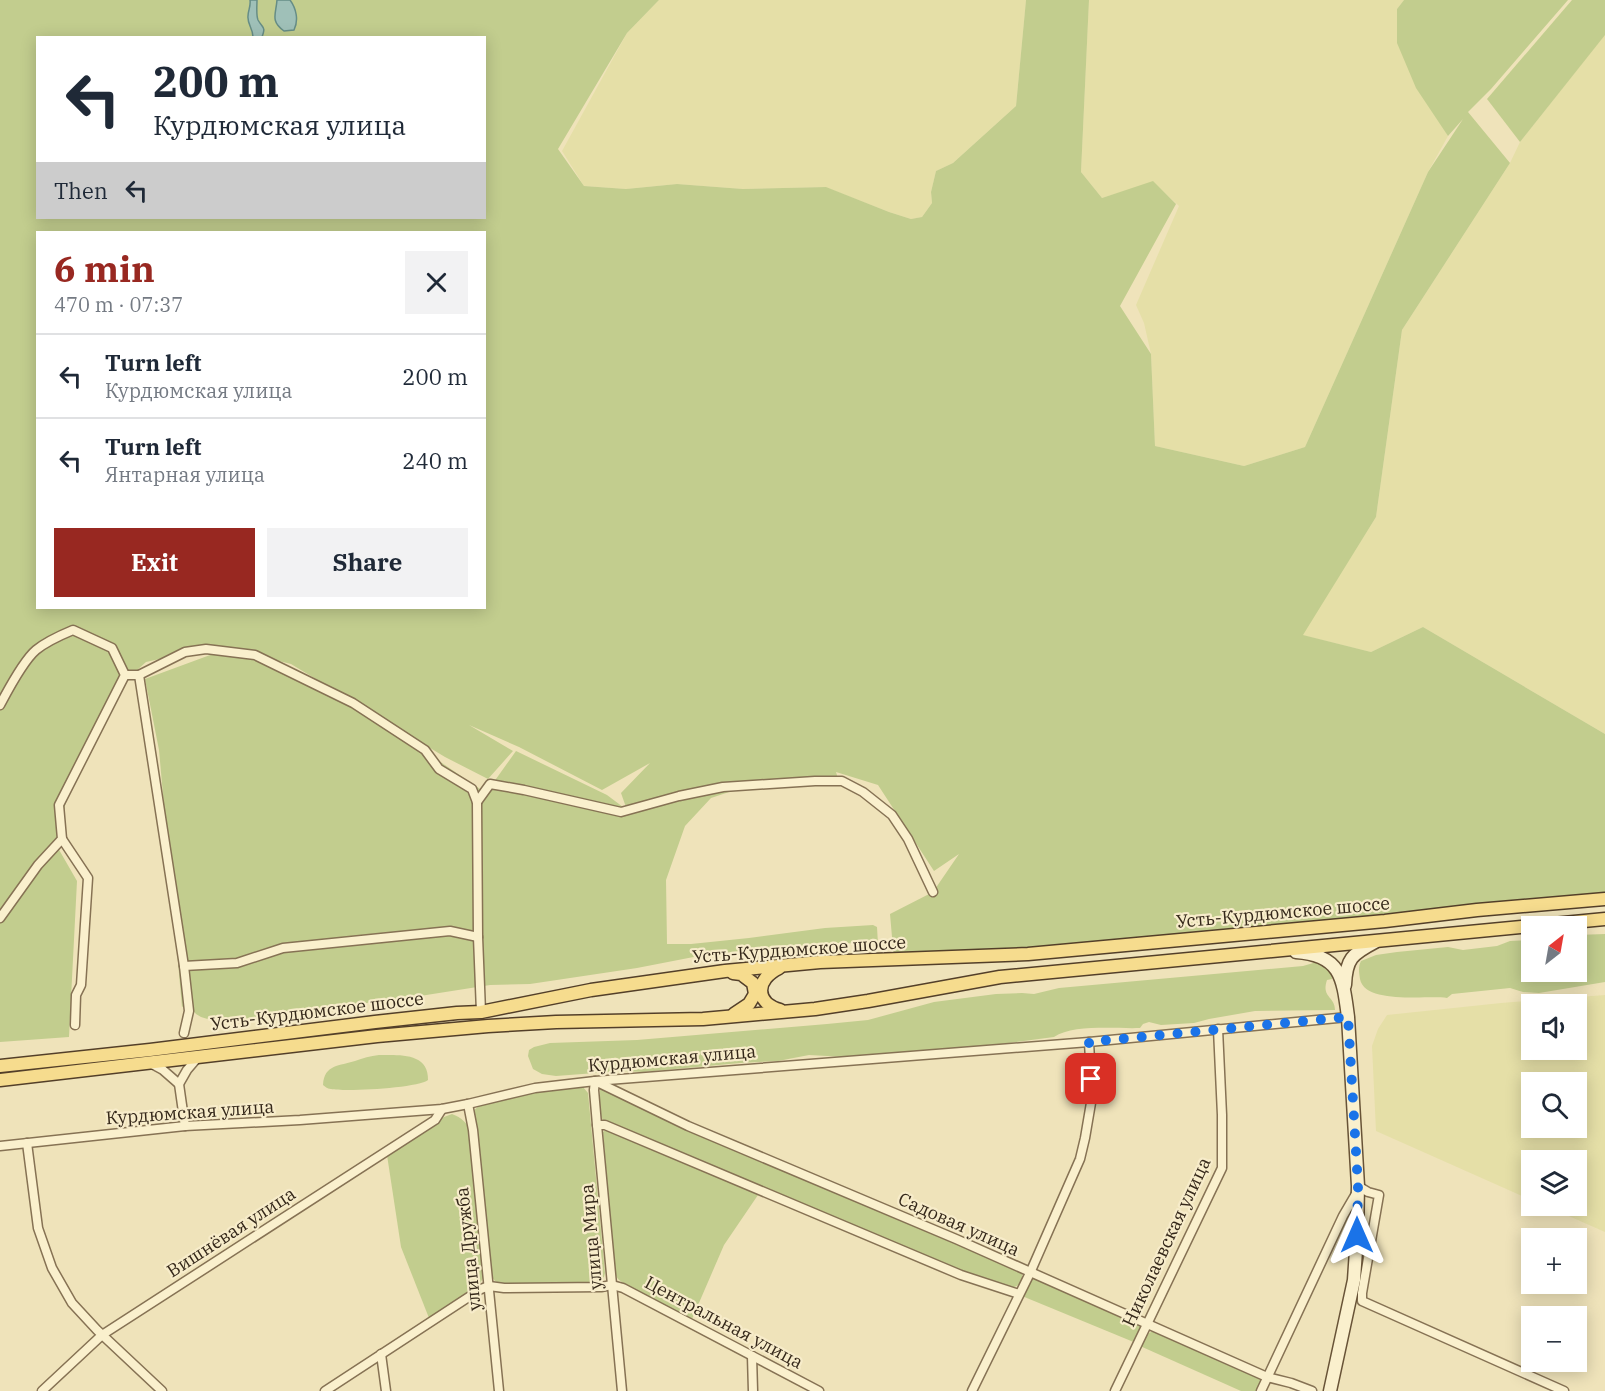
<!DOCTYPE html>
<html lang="en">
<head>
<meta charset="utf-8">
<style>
  :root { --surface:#fff; --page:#f2f2f3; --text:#1f2937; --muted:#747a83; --line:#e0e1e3; --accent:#982821 }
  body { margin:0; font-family:"IBM Plex Serif",serif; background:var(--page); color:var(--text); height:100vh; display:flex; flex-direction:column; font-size:22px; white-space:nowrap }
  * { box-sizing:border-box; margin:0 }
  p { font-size:20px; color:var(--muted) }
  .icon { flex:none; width:33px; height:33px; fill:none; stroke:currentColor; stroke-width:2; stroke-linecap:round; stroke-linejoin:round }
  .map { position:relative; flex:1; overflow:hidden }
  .panel { position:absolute; left:36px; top:231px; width:450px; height:378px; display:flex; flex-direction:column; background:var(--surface); border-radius:0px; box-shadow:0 3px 15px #0003 }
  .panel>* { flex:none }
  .banner { position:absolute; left:36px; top:36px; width:450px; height:183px; border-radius:0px; box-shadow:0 3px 15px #0003; background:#fff; color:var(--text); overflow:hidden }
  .needle { width:39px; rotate:31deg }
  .tools { position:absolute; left:1521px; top:916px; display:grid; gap:12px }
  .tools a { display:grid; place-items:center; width:66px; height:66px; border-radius:0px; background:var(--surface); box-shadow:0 3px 15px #0003; font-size:30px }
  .pin { position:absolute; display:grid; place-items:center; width:51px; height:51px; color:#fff; margin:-26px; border-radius:12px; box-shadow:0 3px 9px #0006 }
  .me { position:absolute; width:66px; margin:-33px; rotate:0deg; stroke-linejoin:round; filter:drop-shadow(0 0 4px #0008) }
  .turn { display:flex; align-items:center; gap:21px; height:126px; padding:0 18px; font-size:27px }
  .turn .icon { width:78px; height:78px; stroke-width:2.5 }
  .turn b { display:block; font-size:42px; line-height:51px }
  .then { display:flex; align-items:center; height:57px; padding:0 18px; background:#0003; gap:12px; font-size:22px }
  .round { display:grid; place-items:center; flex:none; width:63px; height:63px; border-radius:0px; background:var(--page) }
  .headline { display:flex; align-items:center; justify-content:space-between; height:102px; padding:0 18px }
  h1 { font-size:36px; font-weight:800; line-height:45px; color:var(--accent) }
  .primary-button { display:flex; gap:12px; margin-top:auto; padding:12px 18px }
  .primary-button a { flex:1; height:69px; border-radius:0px; background:var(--accent); color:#fff; font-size:24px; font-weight:800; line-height:69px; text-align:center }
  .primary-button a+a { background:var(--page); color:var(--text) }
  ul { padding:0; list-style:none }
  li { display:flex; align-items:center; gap:18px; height:84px; padding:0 18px; border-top:2px solid var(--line) }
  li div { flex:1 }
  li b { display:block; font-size:22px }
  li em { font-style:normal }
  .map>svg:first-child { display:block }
  .farmland { fill:#e5dfa7; fill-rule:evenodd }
  .green { fill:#c2cd8e; fill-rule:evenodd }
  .water { fill:#9fc0b8; stroke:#668d86; stroke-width:1.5 }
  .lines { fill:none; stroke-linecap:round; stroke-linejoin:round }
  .street-casing { stroke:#867254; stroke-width:11 }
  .secondary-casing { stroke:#685337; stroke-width:15 }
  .primary-casing { stroke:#533f29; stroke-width:15 }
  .street { stroke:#faf0cd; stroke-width:8 }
  .secondary { stroke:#faf0cd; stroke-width:12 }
  .primary { stroke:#f6dc8e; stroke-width:12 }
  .route { stroke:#1a73e8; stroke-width:10; stroke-dasharray:0 18 }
  .labels { text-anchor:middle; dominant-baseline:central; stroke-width:4.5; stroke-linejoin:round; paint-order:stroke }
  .street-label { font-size:18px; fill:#35281a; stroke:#f7ecca }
</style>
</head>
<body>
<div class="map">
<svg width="1605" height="1391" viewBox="0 0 1605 1391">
  <rect width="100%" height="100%" fill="#efe3ba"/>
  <!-- farmland -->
  <g class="farmland">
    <path d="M659 0H1026L1016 106 953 163 936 171 931 192 932 203 922 217 911 219 889 212 825 187 743 189 677 184 626 189 584 186 562 151 627 33Z"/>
    <path d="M1089 0H1404L1397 9 1441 123 1448 136 1428 172 1305 447 1244 466 1155 446 1151 354 1144 323 1136 305 1179 206 1153 182 1102 198 1081 172Z"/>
    <path d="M1605 34V734L1423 627 1371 652 1302 635 1376 517 1402 330 1510 163 1520 142Z"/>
    <path d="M1605 995V1232L1546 1206H1576V1161H1532L1531 1200 1376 1131 1372 1046 1378 1029 1387 1015 1501 1003ZM1532 1005H1576V1050H1532ZM1532 1083H1576V1128H1532Z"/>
  </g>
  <!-- green -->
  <g class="green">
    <path d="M0 0H659L627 33 558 149 584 186 626 189 677 184 743 189 826 187 889 212 911 219 922 217 932 203 931 192 936 171 953 163 1016 106 1026 0H1089L1081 172 1102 198 1153 181 1176 204 1120 306 1151 354 1155 446 1244 466 1305 447 1428 172 1463 119 1448 136 1416 88 1397 43V9L1404 0H1568L1491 89 1468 112 1510 163 1402 330 1376 517 1303 635 1371 652 1423 627 1605 734V899L894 960 890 914 933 892 959 854 934 871 878 785 836 772 839 782 744 787 711 798 685 826 666 880 667 944H691L749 938 825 928 873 925 877 927 878 944 839 943 709 954 637 968 530 984 490 985 420 996 229 1021H214L201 1017 196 1014 192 1009 190 1002 182 1007 159 750 145 679 221 651 288 668 442 763 486 793 516 751 607 795 627 810 621 793 650 763 602 790 519 747 469 725 513 751 488 779 445 757 291 664 219 646 146 662 113 692 70 776 58 848 77 881 69 1037 0 1042ZM38 38H484V218H38ZM38 232H484V608H38Z"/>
    <path d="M1572 0H1605V35L1520 142 1487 99Z"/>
    <path d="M1605 934V982L1539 993 1523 992 1510 988 1452 994 1447 998C1428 995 1365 1005 1360 979 1359 972 1358 967 1361 961L1376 955 1397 952 1448 947 1463 950 1497 946 1510 941 1531 940 1532 972H1576L1577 935Z"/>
    <path d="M1320 961 1331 971 1332 979 1327 980C1321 998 1335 996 1335 1010L1255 1011 1209 1019 1194 1023 1161 1025 1149 1022 1143 1024 1140 1028C1117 1029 1073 1024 1054 1037L1002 1044 845 1057 809 1055 778 1061 740 1063 643 1072 622 1071 556 1076 542 1074 533 1069 528 1056 529 1050 534 1047 550 1043 637 1040 827 1024 868 1020 934 1002 996 994 1022 993 1034 994 1059 988 1303 966Z"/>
    <path d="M379 1055C398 1055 429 1052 428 1080 418 1088 346 1092 331 1089 326 1088 327 1088 323 1085 324 1064 340 1066 355 1061 363 1058 370 1056 379 1055Z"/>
    <path d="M575 1087H583L588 1093 605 1273 603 1280 599 1284 505 1286 495 1281 491 1276 479 1141 473 1111 479 1106 527 1094Z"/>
    <path d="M600 1089 955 1241 1022 1273C1023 1282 1020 1286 1011 1288L962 1272 603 1120 600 1115Z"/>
    <path d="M452 1114C462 1118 466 1122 471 1131L483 1278 478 1287 429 1318 401 1247 387 1155 444 1117Z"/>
    <path d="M607 1129 760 1192 724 1245 692 1319 623 1283 618 1279 615 1274 603 1132Z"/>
    <path d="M1035 1277 1098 1305 1140 1326 1141 1331 1136 1343 1022 1296 1029 1279Z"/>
    <path d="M1151 1332H1157L1261 1378 1262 1381 1257 1391H1241L1140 1346 1146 1335Z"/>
  </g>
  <!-- water -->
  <g class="water">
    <path d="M250 0H257C257 6 256 15 258 20 263 29 266 26 262 37H253C253 28 247 24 248 16 248 10 251 7 250 0Z"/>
    <path d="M277 0H290C296 8 299 20 294 30L284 31C270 21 276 14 277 0Z"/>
  </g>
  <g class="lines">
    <defs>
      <g id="street">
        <path d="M125 675H139L185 652 206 649 255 655 353 703 425 750 439 769 472 789 477 802 478 937 481 1012"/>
        <path d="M139 675 184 966 189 1011 184 1033"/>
        <path d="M0 705C8 690 23 661 36 650 47 641 61 635 73 630L112 648 125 675 59 805 62 839 38 865 0 918"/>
        <path d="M477 802 490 784 524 790 621 812 679 796 723 787 815 781H842L863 792 892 815 908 839 933 892"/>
        <path d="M62 839 88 878 81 985 76 995 75 1025"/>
        <path d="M184 966 237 963 283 948 450 931 478 937"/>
        <path d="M150 1063 163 1070 179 1084"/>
        <path d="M468 1104 473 1130 499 1391"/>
        <path d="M597 1125H605L961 1275 1019 1294"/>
        <path d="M185 1126 179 1084 187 1070 199 1056"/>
        <path d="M27 1143 38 1228 52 1268 72 1303 97 1330 162 1391"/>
        <path d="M0 1146 185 1126 300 1120 442 1109 468 1104 535 1088 595 1081 1089 1042 1348 1017"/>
        <path d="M1358 1186 1368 1192 1379 1195 1362 1293V1301L1564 1391"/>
        <path d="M381 1354 386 1391"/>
        <path d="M752 1356 753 1391"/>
        <path d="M42 1391 102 1335 435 1120 442 1109"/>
        <path d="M325 1391 481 1289 489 1286 504 1288 601 1287 612 1285 623 1288 819 1391"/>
        <path d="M622 1391 597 1125 594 1090 595 1081 688 1126 956 1239 1267 1377 1291 1383 1312 1391"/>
        <path d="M972 1391 1030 1273 1080 1159 1085 1138 1092 1097 1089 1042"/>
        <path d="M1115 1391 1222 1168V1115L1218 1029"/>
        <path d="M1261 1391 1343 1216 1357 1192"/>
      </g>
      <g id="secondary">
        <path d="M1296 952C1341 955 1343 978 1348 1017L1358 1186 1357 1235 1354 1280 1330 1391"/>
        <path d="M1345 985C1346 959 1352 954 1375 942"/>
      </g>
      <g id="primary">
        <path d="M779 968C756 979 754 1002 780 1010"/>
        <path d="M733 973 741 974 753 983 755 994 749 1004 734 1014"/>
        <path d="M0 1066 150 1050 375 1022 457 1013 481 1012 591 990 725 971 820 962 1028 954 1385 921 1477 910 1605 899"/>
        <path d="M0 1080 377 1036 488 1026 556 1022 703 1019 815 1009 868 1001 1000 977 1605 919"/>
      </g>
    </defs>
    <!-- street casing -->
    <use href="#street" class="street-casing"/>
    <!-- secondary casing -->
    <use href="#secondary" class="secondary-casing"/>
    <!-- primary casing -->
    <use href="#primary" class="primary-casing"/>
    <!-- street -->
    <use href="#street" class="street"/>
    <!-- secondary -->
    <use href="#secondary" class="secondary"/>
    <!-- primary -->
    <use href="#primary" class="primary"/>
  </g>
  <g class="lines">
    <!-- route -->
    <path class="route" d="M1091 1079 1089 1042 1348 1017 1358 1186 1357 1235"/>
  </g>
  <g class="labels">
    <!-- street labels -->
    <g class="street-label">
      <text transform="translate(1283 912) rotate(-5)">Усть-Курдюмское шоссе</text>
      <text transform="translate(799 949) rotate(-4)">Усть-Курдюмское шоссе</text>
      <text transform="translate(317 1011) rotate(-7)">Усть-Курдюмское шоссе</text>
      <text transform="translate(672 1058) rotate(-5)">Курдюмская улица</text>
      <text transform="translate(190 1112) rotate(-4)">Курдюмская улица</text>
      <text transform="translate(959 1224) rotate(24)">Садовая улица</text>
      <text transform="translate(231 1232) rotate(-33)">Вишнёвая улица</text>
      <text transform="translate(591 1237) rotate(-95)">улица Мира</text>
      <text transform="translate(1166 1242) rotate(-65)">Николаевская улица</text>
      <text transform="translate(468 1249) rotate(-96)">улица Дружба</text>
      <text transform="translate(724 1322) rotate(28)">Центральная улица</text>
    </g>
  </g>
</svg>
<div class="tools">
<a><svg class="needle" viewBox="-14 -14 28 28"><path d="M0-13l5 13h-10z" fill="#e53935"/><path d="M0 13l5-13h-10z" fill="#747a83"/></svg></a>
<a><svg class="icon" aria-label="sound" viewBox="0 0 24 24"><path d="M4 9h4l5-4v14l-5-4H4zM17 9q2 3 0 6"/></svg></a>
<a><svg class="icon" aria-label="search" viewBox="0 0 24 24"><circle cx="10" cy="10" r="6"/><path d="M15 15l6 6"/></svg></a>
<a><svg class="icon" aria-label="layers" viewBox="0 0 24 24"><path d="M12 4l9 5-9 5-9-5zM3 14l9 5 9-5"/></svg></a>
<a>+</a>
<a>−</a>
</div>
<div class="pin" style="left:1091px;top:1079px;background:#d93025"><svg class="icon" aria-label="arrive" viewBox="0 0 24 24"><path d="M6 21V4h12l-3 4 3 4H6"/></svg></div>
<svg class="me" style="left:1357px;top:1235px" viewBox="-20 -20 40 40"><path d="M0-17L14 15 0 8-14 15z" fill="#1a73e8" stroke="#fff" stroke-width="4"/></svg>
<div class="banner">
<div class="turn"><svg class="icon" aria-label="left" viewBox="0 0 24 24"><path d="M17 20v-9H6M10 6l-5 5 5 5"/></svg><div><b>200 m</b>Курдюмская улица</div></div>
<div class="then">Then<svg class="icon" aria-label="left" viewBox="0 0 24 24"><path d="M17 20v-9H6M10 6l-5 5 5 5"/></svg></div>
</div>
<section class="panel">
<div class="headline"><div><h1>6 min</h1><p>470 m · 07:37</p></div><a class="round"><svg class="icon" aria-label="close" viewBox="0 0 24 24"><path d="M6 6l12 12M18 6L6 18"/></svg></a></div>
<ul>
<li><svg class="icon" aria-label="left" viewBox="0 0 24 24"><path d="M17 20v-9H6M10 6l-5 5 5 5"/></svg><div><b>Turn left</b><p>Курдюмская улица</p></div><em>200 m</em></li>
<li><svg class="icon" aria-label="left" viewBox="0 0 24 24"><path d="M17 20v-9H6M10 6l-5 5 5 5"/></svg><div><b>Turn left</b><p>Янтарная улица</p></div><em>240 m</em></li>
</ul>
<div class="primary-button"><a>Exit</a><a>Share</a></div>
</section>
</div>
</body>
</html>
